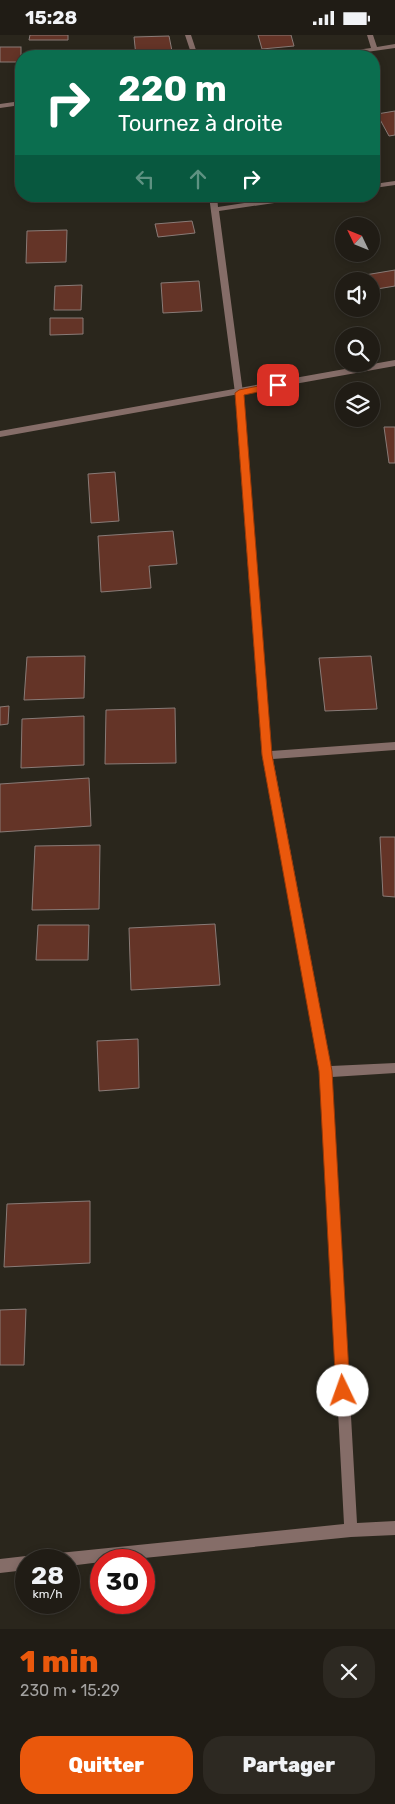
<!DOCTYPE html>
<html lang="fr">
<head>
<meta charset="utf-8">
<style>
  :root { --surface:#201c15; --page:#2d2922; --text:#f1f3f6; --muted:#a2a1a0; --line:#3d3a34; --accent:#ea580c }
  body { margin:0; font-family:Rubik,sans-serif; background:var(--page); color:var(--text); height:100vh; display:flex; flex-direction:column; font-size:19px; white-space:nowrap }
  * { box-sizing:border-box; margin:0 }
  p { font-size:16px; color:var(--muted) }
  .icon { flex:none; width:28px; height:28px; fill:none; stroke:currentColor; stroke-width:2; stroke-linecap:round; stroke-linejoin:round }
  .map { position:relative; height:1594px; overflow:hidden }
  .details { display:flex; flex-direction:column; background:var(--surface); flex:1 }
  .details>* { flex:none }
  .guide { position:absolute; left:15px; top:15px; width:365px; height:152px; border-radius:20px; box-shadow:0 2px 8px #0003,0 0 0 1px var(--line); background:#0b6e4f; color:#fff; overflow:hidden }
  .needle { width:32px; rotate:313deg }
  .fabs { position:absolute; left:335px; top:182px; display:grid; gap:10px }
  .fabs a { display:grid; place-items:center; width:45px; height:45px; border-radius:50%; background:var(--surface); box-shadow:0 2px 8px #0003,0 0 0 1px var(--line); font-size:25px }
  .speed { position:absolute; left:15px; top:1514px; display:flex; gap:10px; font-size:25px; font-weight:700; text-align:center }
  .speed>* { display:grid; place-content:center; width:65px; height:65px; border-radius:50%; background:var(--surface); box-shadow:0 2px 8px #0003,0 0 0 1px var(--line); line-height:1 }
  .speed small { font-size:12px; font-weight:400 }
  .speed .limit { border:8px solid #d22; background:#fff; color:#111 }
  .pin { position:absolute; display:grid; place-items:center; width:42px; height:42px; color:#fff; margin:-21px; border-radius:10px; box-shadow:0 2px 8px #0006 }
  .me { position:absolute; width:55px; margin:-28px; rotate:357deg; stroke-linejoin:round; filter:drop-shadow(0 0 4px #0008) }
  .turn { display:flex; align-items:center; gap:18px; height:105px; padding:0 20px; font-size:22px }
  .turn .icon { width:65px; height:65px; stroke-width:2.5 }
  .turn b { display:block; font-size:35px; line-height:42px }
  .lanes { display:flex; align-items:center; height:48px; padding:0 20px; background:#0003; justify-content:center; gap:25px; direction:ltr }
  .lanes .off { opacity:.35 }
  .round { display:grid; place-items:center; flex:none; width:52px; height:52px; border-radius:20px; background:var(--page) }
  .head { display:flex; align-items:center; justify-content:space-between; height:85px; padding:0 20px }
  h1 { font-size:30px; font-weight:800; line-height:38px; color:var(--accent) }
  .cta { display:flex; gap:10px; margin-top:auto; padding:10px 20px }
  .cta a { flex:1; height:58px; border-radius:20px; background:var(--accent); color:#fff; font-size:20px; font-weight:800; line-height:58px; text-align:center }
  .cta a+a { background:var(--page); color:var(--text) }
  .status { display:flex; justify-content:space-between; align-items:center; height:35px; padding:0 25px; background:var(--surface); direction:ltr }
  .status svg { height:14px; fill:currentColor }
  .map>svg:first-child { display:block }
  .building { fill:#643427; stroke:#897b77 }
  .lines { fill:none; stroke-linecap:round; stroke-linejoin:round }
  .minor { fill:#856d68; fill-rule:evenodd }
  .tertiary { fill:#856d68; fill-rule:evenodd }
  .route { fill:#ea580c; stroke:#983908 }
</style>
</head>
<body>
<div class="status"><b>15:28</b><svg viewBox="0 0 49 12"><path d="M0 12V9h3v3zM5 12V6h3v6zM10 12V3h3v9zM15 12V0h3v12zM26 1h20v11H26zM47 4h2v5h-2z"/></svg></div>
<div class="map">
<svg width="395" height="1594" viewBox="0 0 395 1594">
  <rect width="100%" height="100%" fill="#2a261c"/>
  <!-- building -->
  <g class="building">
    <path d="M30 0H68V5H29Z"/>
    <path d="M258 0H291L294 11 262 14Z"/>
    <path d="M169 1 173 21H136L134 2Z"/>
    <rect x="0" y="12" width="21" height="15"/>
    <path d="M395 76V100L389 101 377 79Z"/>
    <path d="M192 186 195 198 158 202 155 189Z"/>
    <path d="M67 195 66 227 26 228 27 196Z"/>
    <path d="M395 235V251L371 255V246H344V250L341 244Z"/>
    <path d="M199 246 202 276 163 278 161 248Z"/>
    <path d="M82 250 81 275H54L55 251Z"/>
    <path d="M50 283H83V299L50 300Z"/>
    <path d="M384 392H395V428H389Z"/>
    <path d="M115 437 119 486 91 488 88 439Z"/>
    <path d="M173 496 177 529 149 531 151 553 101 557 98 501Z"/>
    <path d="M85 621 84 663 24 665 27 622Z"/>
    <path d="M371 621 377 674 325 676 319 623Z"/>
    <path d="M9 671 8 689 0 690V672Z"/>
    <path d="M175 673 176 728 105 729 106 675Z"/>
    <path d="M84 681V730L21 733 22 684Z"/>
    <path d="M89 743 91 791 0 797V749Z"/>
    <path d="M380 802H395V862L383 861Z"/>
    <path d="M100 810 99 874 32 875 35 811Z"/>
    <path d="M215 889 220 950 131 955 129 893Z"/>
    <path d="M38 890H89L88 925H36Z"/>
    <path d="M138 1004 139 1053 99 1056 97 1006Z"/>
    <path d="M90 1166V1228L4 1232 7 1169Z"/>
    <path d="M26 1274 24 1330H0V1275Z"/>
  </g>
  <g class="lines">
    <!-- minor -->
    <g class="minor">
      <path d="M185 0H191L198 21H192Z"/>
      <path d="M367 0H373L377 12 395 9V13L338 21H323L326 19 371 13Z"/>
      <path d="M21 66V70L0 73V69Z"/>
      <path d="M395 146V150L374 153V149Z"/>
      <path d="M209 161H217L218 172 292 161H311L308 163 219 176 243 358 271 716 395 707V715L273 724 331 1031 395 1028V1038L332 1042 357 1488 395 1486V1500L351 1502 124 1525H101V1527L69 1531V1525H52L54 1520 59 1518 344 1489 320 1037 262 720 235 358Z"/>
      <path d="M26 1521 31 1525H26V1535L0 1538V1524Z"/>
    </g>
    <!-- tertiary -->
    <path class="tertiary" d="M395 325V331L0 402V396Z"/>
  </g>
  <!-- route -->
  <path class="route" d="M278 347 281 348V352L244 360 272 720 332 1036 350 1356 348 1361 343 1363 338 1361 336 1356 319 1036 262 720 235 358 239 355Z"/>
</svg>
<div class="fabs">
<a><svg class="needle" viewBox="-14 -14 28 28"><path d="M0-13l5 13h-10z" fill="#e53935"/><path d="M0 13l5-13h-10z" fill="#a2a1a0"/></svg></a>
<a><svg class="icon" aria-label="sound" viewBox="0 0 24 24"><path d="M4 9h4l5-4v14l-5-4H4zM17 9q2 3 0 6"/></svg></a>
<a><svg class="icon" aria-label="search" viewBox="0 0 24 24"><circle cx="10" cy="10" r="6"/><path d="M15 15l6 6"/></svg></a>
<a><svg class="icon" aria-label="layers" viewBox="0 0 24 24"><path d="M12 4l9 5-9 5-9-5zM3 14l9 5 9-5"/></svg></a>
</div>
<div class="speed"><div>28<small>km/h</small></div><div class="limit">30</div></div>
<div class="pin" style="left:278px;top:350px;background:#d93025"><svg class="icon" aria-label="arrive" viewBox="0 0 24 24"><path d="M6 21V4h12l-3 4 3 4H6"/></svg></div>
<svg class="me" style="left:343px;top:1356px" viewBox="-20 -20 40 40"><circle r="19" fill="#fff"/><path d="M0-13L10 11 0 6-10 11z" fill="#ea580c"/></svg>
<div class="guide">
<div class="turn"><svg class="icon" aria-label="right" viewBox="0 0 24 24"><path d="M7 20v-9h11M14 6l5 5-5 5"/></svg><div><b>220 m</b>Tournez à droite</div></div>
<div class="lanes"><svg class="icon off" aria-label="left" viewBox="0 0 24 24"><path d="M17 20v-9H6M10 6l-5 5 5 5"/></svg><svg class="icon off" aria-label="ahead" viewBox="0 0 24 24"><path d="M12 20V5M6 11l6-6 6 6"/></svg><svg class="icon" aria-label="right" viewBox="0 0 24 24"><path d="M7 20v-9h11M14 6l5 5-5 5"/></svg></div>
</div>
</div>
<section class="details">
<div class="head"><div><h1>1 min</h1><p>230 m · 15:29</p></div><a class="round"><svg class="icon" aria-label="close" viewBox="0 0 24 24"><path d="M6 6l12 12M18 6L6 18"/></svg></a></div>
<div class="cta"><a>Quitter</a><a>Partager</a></div>
</section>
</body>
</html>
